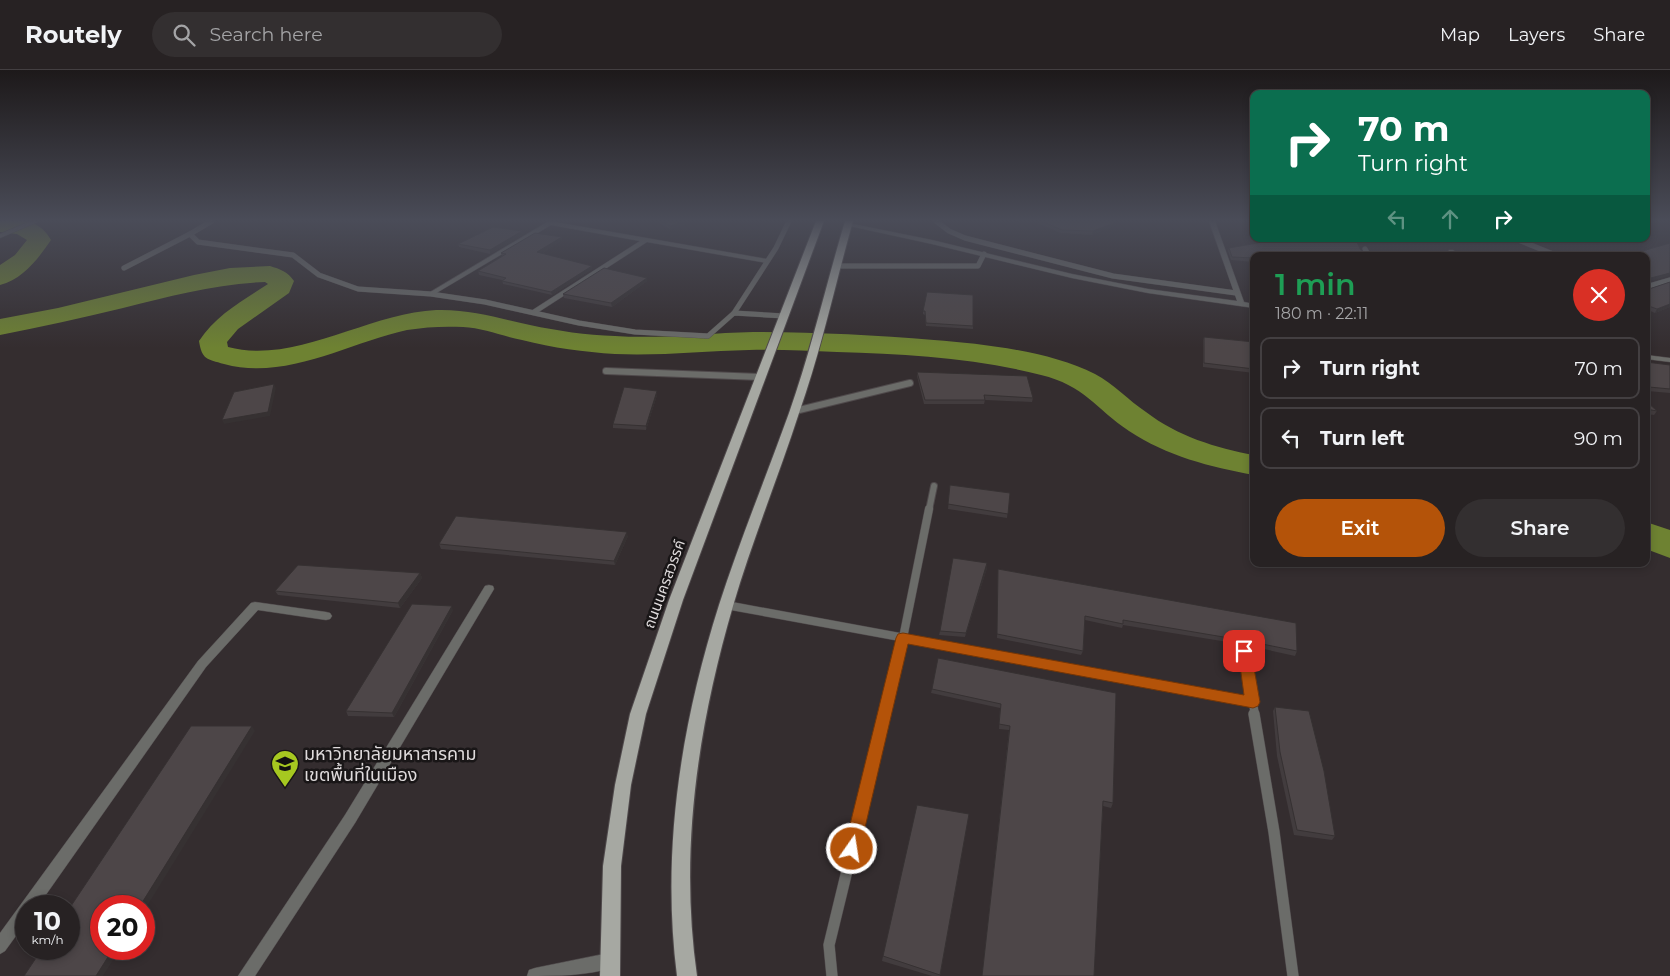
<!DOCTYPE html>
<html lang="en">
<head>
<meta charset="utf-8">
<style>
  :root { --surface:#272223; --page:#332f30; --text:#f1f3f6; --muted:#a4a4a6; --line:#433f41; --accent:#b45309 }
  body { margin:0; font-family:Montserrat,"Noto Sans Thai",sans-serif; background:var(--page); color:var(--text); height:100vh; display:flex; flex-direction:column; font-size:19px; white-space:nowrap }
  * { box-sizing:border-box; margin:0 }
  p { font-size:16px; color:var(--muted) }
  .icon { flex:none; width:28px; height:28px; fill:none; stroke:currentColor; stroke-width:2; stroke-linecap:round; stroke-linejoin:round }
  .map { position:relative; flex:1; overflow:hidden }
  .details { position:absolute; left:1250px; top:182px; width:400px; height:315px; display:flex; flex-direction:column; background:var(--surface); border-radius:10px; box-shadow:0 2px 8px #0003,0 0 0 1px var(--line) }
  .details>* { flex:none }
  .guide { position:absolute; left:1250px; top:20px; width:400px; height:152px; border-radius:10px; box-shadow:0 2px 8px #0003,0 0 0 1px var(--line); background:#0b6e4f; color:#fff; overflow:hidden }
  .speed { position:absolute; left:15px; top:825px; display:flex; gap:10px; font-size:25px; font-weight:700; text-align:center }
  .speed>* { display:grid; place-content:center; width:65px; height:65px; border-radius:50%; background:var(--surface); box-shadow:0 2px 8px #0003,0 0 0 1px var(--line); line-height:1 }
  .speed small { font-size:12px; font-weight:400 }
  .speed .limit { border:8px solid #d22; background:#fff; color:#111 }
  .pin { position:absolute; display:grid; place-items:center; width:42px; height:42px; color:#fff; margin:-21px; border-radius:10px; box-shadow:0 2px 8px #0006 }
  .me { position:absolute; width:55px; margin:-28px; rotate:13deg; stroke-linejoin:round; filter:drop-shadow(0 0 4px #0008) }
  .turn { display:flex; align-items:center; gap:18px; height:105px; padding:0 25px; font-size:22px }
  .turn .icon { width:65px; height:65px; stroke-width:2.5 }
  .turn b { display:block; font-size:35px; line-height:42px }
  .lanes { display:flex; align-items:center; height:48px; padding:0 25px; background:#0003; justify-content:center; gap:25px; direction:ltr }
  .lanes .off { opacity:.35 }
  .round { display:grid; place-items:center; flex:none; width:52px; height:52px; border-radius:26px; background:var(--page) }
  .head { display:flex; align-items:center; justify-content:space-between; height:85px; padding:0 25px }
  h1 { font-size:30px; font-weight:600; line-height:38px; color:#1e9e55 }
  .cta { display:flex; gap:10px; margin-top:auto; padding:10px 25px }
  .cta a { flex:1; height:58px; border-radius:30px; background:var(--accent); color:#fff; font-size:20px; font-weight:600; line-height:58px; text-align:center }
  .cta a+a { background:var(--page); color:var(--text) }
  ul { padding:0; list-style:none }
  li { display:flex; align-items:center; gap:15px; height:62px; margin:0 10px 8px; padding:0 15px; border:2px solid var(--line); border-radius:10px }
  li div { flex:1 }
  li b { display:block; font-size:19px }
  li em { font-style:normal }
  header { display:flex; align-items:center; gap:30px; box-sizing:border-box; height:70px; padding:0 25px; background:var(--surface); border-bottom:1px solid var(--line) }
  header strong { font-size:24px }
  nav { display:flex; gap:28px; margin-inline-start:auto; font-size:18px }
  .search { width:350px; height:45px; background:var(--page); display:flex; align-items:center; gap:12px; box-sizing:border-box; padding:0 18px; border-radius:28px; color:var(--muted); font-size:19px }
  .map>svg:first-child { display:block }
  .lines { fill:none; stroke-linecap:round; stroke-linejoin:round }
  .river { fill:#6e8232; fill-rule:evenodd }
  .service-far3-casing { stroke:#4f494b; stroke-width:5.5 }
  .service-far2-casing { stroke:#4f494b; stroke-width:8 }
  .service-far1-casing { stroke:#4f494b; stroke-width:9 }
  .service-casing { stroke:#4f494b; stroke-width:12 }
  .minor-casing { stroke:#4f494b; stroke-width:1 }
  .primary-casing { stroke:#4f494b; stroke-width:2 }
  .service-far3 { stroke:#6b6c69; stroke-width:5 }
  .service-far2 { stroke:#6b6c69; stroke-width:6 }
  .service-far1 { stroke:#6b6c69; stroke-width:8 }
  .service { stroke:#6b6c69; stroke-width:11 }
  .minor { fill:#6b6c69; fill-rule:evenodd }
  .primary { fill:#a6a8a2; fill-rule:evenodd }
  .wall { fill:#423c3e }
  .shaded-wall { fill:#363132 }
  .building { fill:#4d4648; stroke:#363132 }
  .route { fill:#b45309; stroke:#753606 }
  .labels { text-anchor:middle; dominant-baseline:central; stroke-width:5; stroke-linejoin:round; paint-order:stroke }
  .street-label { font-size:15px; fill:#dfdbdc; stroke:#191617 }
  .near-poi-label { font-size:18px; fill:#dfdbdc; stroke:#191617; text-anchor:start }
</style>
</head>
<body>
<header>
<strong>Routely</strong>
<div class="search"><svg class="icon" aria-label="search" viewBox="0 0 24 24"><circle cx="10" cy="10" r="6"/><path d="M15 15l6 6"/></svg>Search here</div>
<nav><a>Map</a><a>Layers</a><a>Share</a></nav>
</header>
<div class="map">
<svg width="1670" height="906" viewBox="0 0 1670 906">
  <rect width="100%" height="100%" fill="#342d2f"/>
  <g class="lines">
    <!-- river -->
    <g class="river">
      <path d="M0 151C22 151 38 148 51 170 38 189 23 209 0 215V195L15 185 27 170 17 164 0 162Z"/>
      <path d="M270 196C280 199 288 202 294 211L289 223 238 259 227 272 228 277C295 295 368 243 436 240 471 239 497 248 530 255 558 261 586 265 615 266 661 269 707 263 753 262 813 262 874 265 934 270 985 274 1049 281 1095 304 1114 314 1128 330 1146 342 1177 366 1216 378 1254 385V405C1210 397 1167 386 1129 361 1096 339 1084 315 1041 305 975 288 906 284 837 282 808 281 778 279 749 280 704 281 660 286 615 284 584 282 553 278 522 270 502 266 483 258 463 257 444 256 425 257 407 260 348 273 286 311 224 294 207 289 202 290 199 271 216 245 242 231 268 214L265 212C215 214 171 226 123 238 82 248 41 257 0 265V249L58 238 194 205 230 198Z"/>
      <path d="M1646 452 1670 460V488L1646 479Z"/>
    </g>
    <defs>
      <g id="service-far3">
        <path d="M212 151 190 164 198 172 293 185 319 205 358 219 431 224 485 232 579 253 635 262 708 266 734 243 784 246"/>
        <path d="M936 151 949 161 965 168 1113 206 1236 223"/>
        <path d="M1516 169 1558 186"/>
        <path d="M1365 179 1369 186"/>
        <path d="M837 196H978L984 184"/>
        <path d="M124 198 190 164"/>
        <path d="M1646 217 1670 210"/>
        <path d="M734 243 776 178 789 151"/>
      </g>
      <g id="service-far2">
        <path d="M606 301 760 307"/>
        <path d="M795 341 910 313"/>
        <path d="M929 440 934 416"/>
      </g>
      <g id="service-far1">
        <path d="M726 535 1253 632"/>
        <path d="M1244 581 1255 645"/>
        <path d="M884 645 903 568 929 439"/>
      </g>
      <g id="service">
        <path d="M1254 644 1274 762 1293 906"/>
        <path d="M832 906 829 875 885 644"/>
      </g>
      <g id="minor">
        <path d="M31 151H40L0 168V164Z"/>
        <path d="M549 151 767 189 770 191 767 193 647 172 534 245 530 243 531 241 640 171 551 155 433 225 427 224Z"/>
        <path d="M1209 151H1215L1244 232 1254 234V238L1148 223 1072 208 932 174 845 155 848 153 932 170 1072 204 1148 219 1237 231Z"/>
        <path d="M1449 180H1453L1461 186H1454L1449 182Z"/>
        <path d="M1646 285 1670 288V292L1646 289Z"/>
        <path d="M489 515 493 516 494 519 355 753 255 906H238L345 745 485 516Z"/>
        <path d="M255 532 326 542 330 543 332 546 330 549 326 550 258 540 206 597 38 836H26V852L5 881 0 884V863L198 591 251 533Z"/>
        <path d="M609 883 615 885 617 891 615 897C587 906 556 906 527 906L529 900 535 898Z"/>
      </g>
      <g id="primary">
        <path d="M816 151H824L683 530 646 644 631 715 621 796 620 906H600L603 796 615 715 630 644 669 530Z"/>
        <path d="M845 151H853C835 215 821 281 799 343 778 408 752 471 733 536 698 656 679 781 697 906H677C661 781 681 655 719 535 740 470 766 407 789 343 811 281 826 215 845 151Z"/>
      </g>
    </defs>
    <!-- service-far3 casing -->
    <use href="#service-far3" class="service-far3-casing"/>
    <!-- service-far2 casing -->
    <use href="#service-far2" class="service-far2-casing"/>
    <!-- service-far1 casing -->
    <use href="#service-far1" class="service-far1-casing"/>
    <!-- service casing -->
    <use href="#service" class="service-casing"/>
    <!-- minor casing -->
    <use href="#minor" class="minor-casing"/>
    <!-- primary casing -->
    <use href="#primary" class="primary-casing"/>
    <!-- service-far3 -->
    <use href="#service-far3" class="service-far3"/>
    <!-- service-far2 -->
    <use href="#service-far2" class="service-far2"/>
    <!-- service-far1 -->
    <use href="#service-far1" class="service-far1"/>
    <!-- service -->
    <use href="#service" class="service"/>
    <!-- minor -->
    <use href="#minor" class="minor"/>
    <!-- primary -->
    <use href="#primary" class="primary"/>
  </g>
  <!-- wall -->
  <g class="wall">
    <path d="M655 151H695L670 159Z"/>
    <path d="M1036 151H1116L1117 152 1116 155 1092 165 1061 163 1037 153Z"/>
    <path d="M522 161 523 165 490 184 459 177 458 174Z"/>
    <path d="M562 170 541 184 592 196V199L552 225 503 214 502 210 479 205 478 201 502 186 501 183Z"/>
    <path d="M1229 178 1254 186V192L1231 190 1228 181Z"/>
    <path d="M647 208V211L612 237 564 228 563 224Z"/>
    <path d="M1670 212V237L1655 243 1646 239V220Z"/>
    <path d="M923 241 973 256V259L926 256 925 245 923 244Z"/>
    <path d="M1204 267 1254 272V303L1203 297V270Z"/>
    <path d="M1646 292 1670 295V323L1647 321 1646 320Z"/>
    <path d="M917 302 1033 328 1032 332 985 330 984 334H924L917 306Z"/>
    <path d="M657 325 646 360 613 358V354Z"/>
    <path d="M1646 331 1657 341 1654 345 1646 344Z"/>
    <path d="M950 415 1010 423 1007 448 948 439Z"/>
    <path d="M628 466 615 495 441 479 439 474Z"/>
    <path d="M987 493V498L965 567 939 565 940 561Z"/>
    <path d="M998 499 1297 581 1295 586 1246 575 1123 555 1122 558 1085 550 1083 581 1081 585 997 568Z"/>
    <path d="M420 503 422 508 400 538 278 525 275 521Z"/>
    <path d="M453 540 394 647 348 646 346 641Z"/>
    <path d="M932 619 1116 623 1113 733 1111 738 1103 736 1094 906H982L1009 660 999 659 1000 638 931 623Z"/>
    <path d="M1275 637 1335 766 1332 770 1294 765 1277 686 1273 641Z"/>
    <path d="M969 744 940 906H932L882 891 883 886Z"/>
  </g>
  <!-- shaded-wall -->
  <g class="shaded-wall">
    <path d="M684 151H695L670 159V156Z"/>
    <path d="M1117 152 1116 155 1092 165 1093 161Z"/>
    <path d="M522 161 523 165 490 184V180Z"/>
    <path d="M562 167V170L538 186 537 182Z"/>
    <path d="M592 196V199L552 225 551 222Z"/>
    <path d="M1670 203 1669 206 1646 212 1647 209Z"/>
    <path d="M647 208V211L612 237 611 233Z"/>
    <path d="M1670 234V237L1655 243 1657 239Z"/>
    <path d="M274 314 276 318 270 346 224 354 222 350Z"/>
    <path d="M657 321V325L646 360V356Z"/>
    <path d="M627 462 628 466 615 495 614 491Z"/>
    <path d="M987 493V498L965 567 966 563Z"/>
    <path d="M420 503 422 508 400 538 398 533Z"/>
    <path d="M452 536 453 540 394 647 392 643Z"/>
    <path d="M252 656 255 661 144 841V836H140Z"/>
    <path d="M113 879H120L103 906H96Z"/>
  </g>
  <!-- building -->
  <g class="building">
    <path d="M661 151H684L670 156Z"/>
    <path d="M1041 151H1116L1117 152 1093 161 1062 160Z"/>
    <path d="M493 157 522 161 490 180 458 174Z"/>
    <path d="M535 163 562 167 537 182 592 196 551 222 502 211 506 208 478 201 506 184 501 183Z"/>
    <path d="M1280 169H1349L1357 172 1360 179 1368 186H1373H1254V188L1232 187 1229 178Z"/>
    <path d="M1670 173V203L1647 209 1646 210V186H1598L1615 182 1625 186Z"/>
    <path d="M1445 183 1450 186H1397Z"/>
    <path d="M604 198 647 208 611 233 563 224Z"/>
    <path d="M1670 212V234L1657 239 1646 235V220Z"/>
    <path d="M927 222 973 225V256L926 253 925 241H923Z"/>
    <path d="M1204 267 1254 272V299L1204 293Z"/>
    <path d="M1646 292 1670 295V319L1649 317 1646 313Z"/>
    <path d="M917 302 1027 306 1033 328 984 325 985 330H925Z"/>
    <path d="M274 314 268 342 222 350 234 322Z"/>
    <path d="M624 317 657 321 646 356 613 354Z"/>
    <path d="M1646 331 1657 341 1646 339Z"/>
    <path d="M950 415 1010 423 1008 444 948 434Z"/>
    <path d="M456 446 627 462 614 491 439 474Z"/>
    <path d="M953 488 987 493 966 563 940 561Z"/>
    <path d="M298 495 420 503 398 533 275 521Z"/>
    <path d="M998 499 1296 553 1297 581 1247 571 1123 550V554L1085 546 1083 581 997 564Z"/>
    <path d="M412 534 452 536 392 643 346 641Z"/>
    <path d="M938 588 1116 623 1113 733 1103 731 1094 906H982L1010 656 999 654 1001 634 932 619Z"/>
    <path d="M1275 637 1309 641 1324 701 1335 766 1297 760 1280 682Z"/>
    <path d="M191 656H252L140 836H101V879H113L96 906H24L42 879H69V839Z"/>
    <path d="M917 735 969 744 940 905 883 886Z"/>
  </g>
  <!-- sky -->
  <linearGradient id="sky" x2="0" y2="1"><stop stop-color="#1d191a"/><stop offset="0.54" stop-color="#4a4c58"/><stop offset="1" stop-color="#4a4c58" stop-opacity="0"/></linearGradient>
  <rect width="1670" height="278" fill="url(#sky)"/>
  <!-- route -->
  <path class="route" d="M903 563 1244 625 1238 581 1240 578H1249L1251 581 1260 632 1258 636 1253 638 908 574 860 779 858 784 852 787 846 784 844 779 896 568 898 564Z"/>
  <!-- icons -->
  <defs>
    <symbol id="university-pin" viewBox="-11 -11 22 30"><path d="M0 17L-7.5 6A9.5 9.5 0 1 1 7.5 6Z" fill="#a6c820" stroke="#191617"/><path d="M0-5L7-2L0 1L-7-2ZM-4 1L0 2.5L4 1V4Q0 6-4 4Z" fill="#111"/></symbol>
  </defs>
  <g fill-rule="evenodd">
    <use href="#university-pin" x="269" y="678" width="32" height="43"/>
  </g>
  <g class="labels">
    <!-- street labels -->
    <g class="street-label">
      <text transform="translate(664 514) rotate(-70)">ถนนนครสวรรค์</text>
    </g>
    <!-- near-poi labels -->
    <g class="near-poi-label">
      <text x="304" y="684">มหาวิทยาลัยมหาสารคาม<tspan x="304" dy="21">เขตพื้นที่ในเมือง</tspan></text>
    </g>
  </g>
</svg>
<div class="speed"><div>10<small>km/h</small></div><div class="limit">20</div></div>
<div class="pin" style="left:1244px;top:581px;background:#d93025"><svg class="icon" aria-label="arrive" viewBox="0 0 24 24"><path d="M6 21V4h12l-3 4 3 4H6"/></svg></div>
<svg class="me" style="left:852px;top:779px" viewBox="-20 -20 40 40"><circle r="17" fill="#b45309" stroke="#fff" stroke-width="3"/><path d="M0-11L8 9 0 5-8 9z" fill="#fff"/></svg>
<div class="guide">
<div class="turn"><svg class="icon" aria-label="right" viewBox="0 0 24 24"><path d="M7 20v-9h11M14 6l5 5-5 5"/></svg><div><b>70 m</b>Turn right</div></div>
<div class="lanes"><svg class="icon off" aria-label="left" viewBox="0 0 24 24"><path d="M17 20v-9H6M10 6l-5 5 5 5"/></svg><svg class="icon off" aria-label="ahead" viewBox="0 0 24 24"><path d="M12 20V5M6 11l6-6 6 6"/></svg><svg class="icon" aria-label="right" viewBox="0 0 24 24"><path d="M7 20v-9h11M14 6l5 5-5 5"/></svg></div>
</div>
<section class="details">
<div class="head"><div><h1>1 min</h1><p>180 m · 22:11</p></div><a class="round" style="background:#d93025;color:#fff"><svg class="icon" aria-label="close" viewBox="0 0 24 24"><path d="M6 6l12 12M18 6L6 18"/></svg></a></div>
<ul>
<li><svg class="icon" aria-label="right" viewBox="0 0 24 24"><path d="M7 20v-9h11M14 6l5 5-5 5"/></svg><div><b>Turn right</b></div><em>70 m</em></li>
<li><svg class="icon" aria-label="left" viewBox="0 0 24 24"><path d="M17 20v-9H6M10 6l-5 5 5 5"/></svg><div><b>Turn left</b></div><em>90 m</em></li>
</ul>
<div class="cta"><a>Exit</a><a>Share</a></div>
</section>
</div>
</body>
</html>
